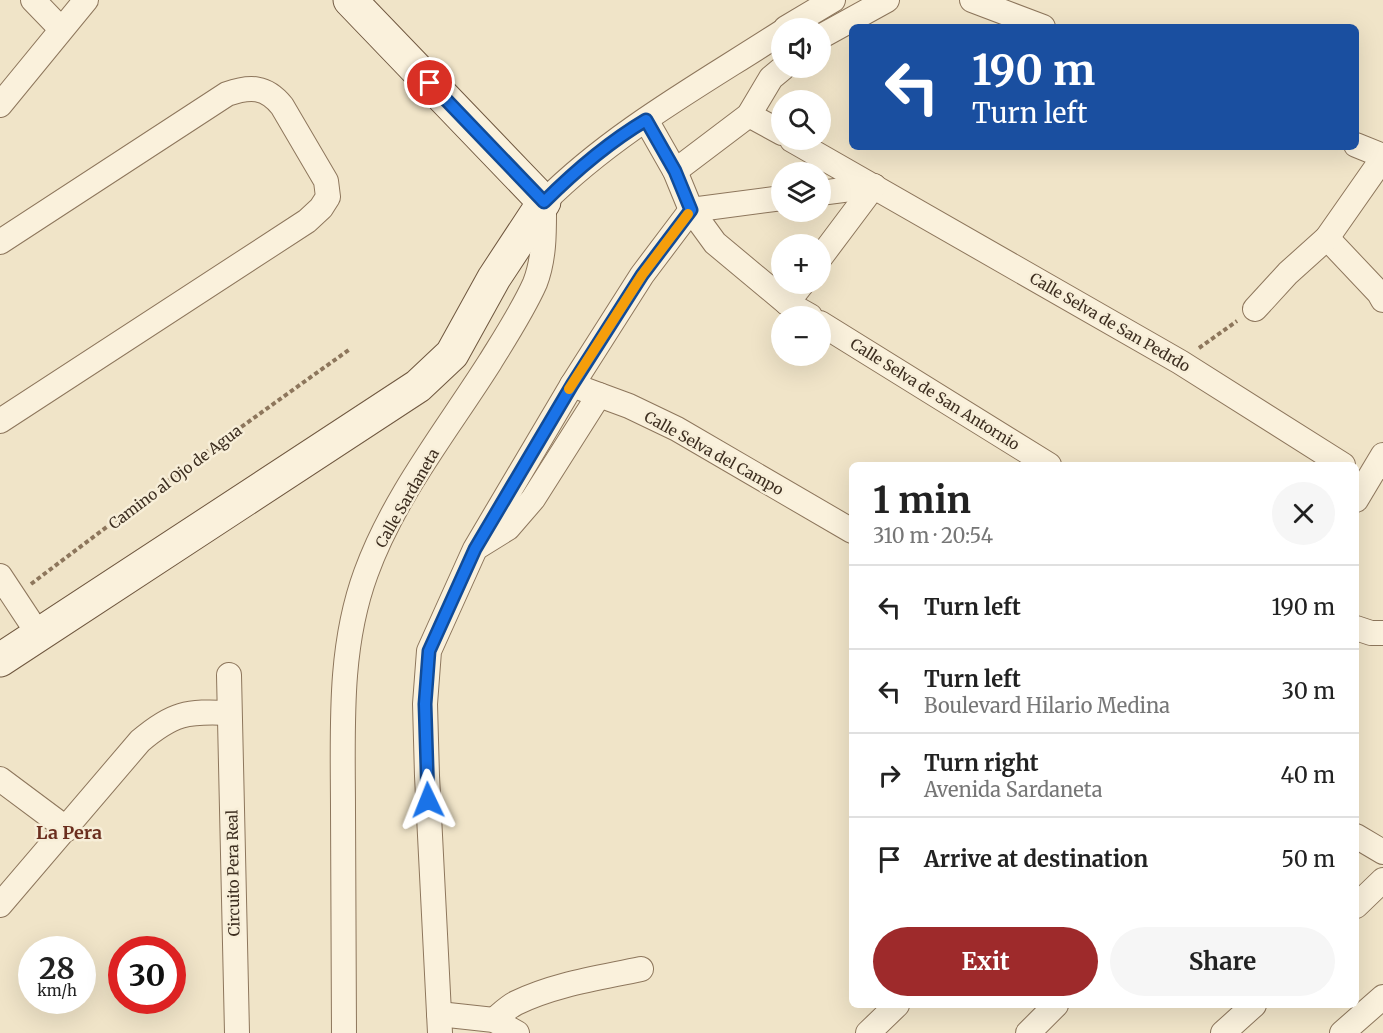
<!DOCTYPE html>
<html lang="en">
<head>
<meta charset="utf-8">
<style>
  :root { --surface:#fff; --page:#f6f6f6; --text:#222; --muted:#767676; --line:#e0e0e0; --accent:#9e2a2b }
  body { margin:0; font-family:Merriweather,serif; background:var(--page); color:var(--text); height:100vh; display:flex; flex-direction:column; font-size:22px; white-space:nowrap }
  * { box-sizing:border-box; margin:0 }
  p { font-size:20px; color:var(--muted) }
  .icon { flex:none; width:33px; height:33px; fill:none; stroke:currentColor; stroke-width:2; stroke-linecap:round; stroke-linejoin:round }
  .map { position:relative; flex:1; overflow:hidden }
  .side { position:absolute; left:849px; top:462px; width:510px; height:546px; display:flex; flex-direction:column; background:var(--surface); border-radius:9px; box-shadow:0 6px 24px #0002 }
  .side>* { flex:none }
  .banner { position:absolute; left:849px; top:24px; width:510px; height:126px; border-radius:9px; box-shadow:0 6px 24px #0002; background:#1a4fa0; color:#fff; overflow:hidden }
  .tools { position:absolute; left:771px; top:18px; display:grid; gap:12px }
  .tools a { display:grid; place-items:center; width:60px; height:60px; border-radius:50%; background:var(--surface); box-shadow:0 6px 24px #0002; font-size:30px }
  .speed { position:absolute; left:18px; top:936px; display:flex; gap:12px; font-size:30px; font-weight:700; text-align:center }
  .speed>* { display:grid; place-content:center; width:78px; height:78px; border-radius:50%; background:var(--surface); box-shadow:0 6px 24px #0002; line-height:1 }
  .speed small { font-size:15px; font-weight:400 }
  .speed .limit { border:9px solid #d22; background:#fff; color:#111 }
  .pin { position:absolute; display:grid; place-items:center; width:51px; height:51px; color:#fff; margin:-26px; border:3px solid #fff; border-radius:50%; box-shadow:0 2px 6px #0007 }
  .me { position:absolute; width:66px; margin:-33px; rotate:358deg; stroke-linejoin:round; filter:drop-shadow(0 0 4px #0008) }
  .turn { display:flex; align-items:center; gap:21px; height:126px; padding:0 24px; font-size:27px }
  .turn .icon { width:78px; height:78px; stroke-width:2.5 }
  .turn b { display:block; font-size:42px; line-height:51px }
  .round { display:grid; place-items:center; flex:none; width:63px; height:63px; border-radius:32px; background:var(--page) }
  .summary { display:flex; align-items:center; justify-content:space-between; height:102px; padding:0 24px }
  h1 { font-size:36px; font-weight:700; line-height:45px }
  .cta { display:flex; gap:12px; margin-top:auto; padding:12px 24px }
  .cta a { flex:1; height:69px; border-radius:36px; background:var(--accent); color:#fff; font-size:24px; font-weight:700; line-height:69px; text-align:center }
  .cta a+a { background:var(--page); color:var(--text) }
  ul { padding:0; list-style:none }
  li { display:flex; align-items:center; gap:18px; height:84px; padding:0 24px; border-top:2px solid var(--line) }
  li div { flex:1 }
  li b { display:block; font-size:22px }
  li em { font-style:normal }
  .map>svg:first-child { display:block }
  .lines { fill:none; stroke-linecap:round; stroke-linejoin:round }
  .street-casing { stroke:#8d765c; stroke-width:26 }
  .secondary-casing { stroke:#6f573f; stroke-width:35 }
  .path { stroke:#8d765c; stroke-width:4; stroke-dasharray:4.5 3; stroke-linecap:butt }
  .street { stroke:#faf1dc; stroke-width:24 }
  .secondary { stroke:#faf1dc; stroke-width:33 }
  .route-casing { stroke:#114b97; stroke-width:15 }
  .route { stroke:#1a73e8; stroke-width:10 }
  .slow { stroke:#f59e0b; stroke-width:10 }
  .labels { text-anchor:middle; dominant-baseline:central; stroke-width:5; stroke-linejoin:round; paint-order:stroke }
  .street-label { font-size:15px; fill:#3d2e20; stroke:#f7eed8 }
  .quarter-label { font-size:18px; font-weight:bold; fill:#6b2e1e; stroke:#f7eed8 }
</style>
</head>
<body>
<div class="map">
<svg width="1383" height="1033" viewBox="0 0 1383 1033">
  <rect width="100%" height="100%" fill="#f0e4c8"/>
  <g class="lines">
    <defs>
      <g id="street">
        <path d="M33 0 61 29"/>
        <path d="M972 0 1043 27"/>
        <path d="M786 28 833 0"/>
        <path d="M820 37 887 0"/>
        <path d="M0 105 86 0"/>
        <path d="M749 115 782 133"/>
        <path d="M646 120 675 171 691 210 715 243 787 303 810 316"/>
        <path d="M792 140 1180 362 1343 465"/>
        <path d="M1356 145 1383 156"/>
        <path d="M675 171 749 115 771 78 783 68"/>
        <path d="M820 193 874 186"/>
        <path d="M1327 238 1379 293 1383 300"/>
        <path d="M0 242 227 94C250 86 266 86 282 106L326 181 328 197 321 208 307 221 0 421"/>
        <path d="M820 258 874 186"/>
        <path d="M787 303 802 284"/>
        <path d="M1255 309 1288 273 1327 238 1383 158"/>
        <path d="M820 323 1049 465"/>
        <path d="M572 385 629 406 677 429 852 531"/>
        <path d="M1356 500 1383 455"/>
        <path d="M479 546 508 528 533 499 599 395"/>
        <path d="M0 576 39 635"/>
        <path d="M1356 628 1371 633H1383"/>
        <path d="M229 675 237 1033"/>
        <path d="M0 779 67 829"/>
        <path d="M1356 836 1383 852"/>
        <path d="M0 905 140 741C173 713 187 711 229 713"/>
        <path d="M1356 906 1383 880"/>
        <path d="M439 1014 494 1020 517 1033"/>
        <path d="M494 1020C501 1014 508 1007 516 1003 555 984 599 978 641 969"/>
        <path d="M344 1033C344 959 343 885 343 811 343 730 338 649 366 573 394 496 447 430 490 362 506 336 523 310 535 283 545 257 544 229 544 202 613 133 700 85 782 32"/>
        <path d="M440 1033 427 776 425 704 429 651 475 549 572 385 642 275 691 210 782 198"/>
        <path d="M868 1033 897 1005"/>
        <path d="M1028 1033 1056 1005"/>
        <path d="M1223 1033 1254 1005"/>
        <path d="M1342 1033 1383 997"/>
      </g>
      <path id="secondary" d="M0 660 418 386 452 354 494 278 544 202 350 0"/>
    </defs>
    <!-- street casing -->
    <use href="#street" class="street-casing"/>
    <!-- secondary casing -->
    <use href="#secondary" class="secondary-casing"/>
    <!-- path -->
    <g class="path">
      <path d="M1199 348 1237 321"/>
      <path d="M31 584 198 458 350 349"/>
    </g>
    <!-- street -->
    <use href="#street" class="street"/>
    <!-- secondary -->
    <use href="#secondary" class="secondary"/>
  </g>
  <g class="lines">
    <defs>
      <path id="route" d="M428 800 425 704 429 651 475 549 572 385 642 275 691 210 675 171 646 120C609 142 575 171 544 202L430 83"/>
    </defs>
    <!-- route casing -->
    <use href="#route" class="route-casing"/>
    <!-- route -->
    <use href="#route" class="route"/>
    <!-- slow -->
    <path class="slow" d="M569 389 642 275 688 214"/>
  </g>
  <g class="labels">
    <!-- street labels -->
    <g class="street-label">
      <text transform="translate(1110 322) rotate(30)">Calle Selva de San Pedrdo</text>
      <text transform="translate(935 394) rotate(32)">Calle Selva de San Antornio</text>
      <text transform="translate(714 453) rotate(29)">Calle Selva del Campo</text>
      <text transform="translate(175 477) rotate(-37)">Camino al Ojo de Agua</text>
      <text transform="translate(407 498) rotate(-60)">Calle Sardaneta</text>
      <text transform="translate(233 873) rotate(-91)">Circuito Pera Real</text>
    </g>
    <!-- quarter labels -->
    <g class="quarter-label">
      <text x="69" y="832">La Pera</text>
    </g>
  </g>
</svg>
<div class="tools">
<a><svg class="icon" aria-label="sound" viewBox="0 0 24 24"><path d="M4 9h4l5-4v14l-5-4H4zM17 9q2 3 0 6"/></svg></a>
<a><svg class="icon" aria-label="search" viewBox="0 0 24 24"><circle cx="10" cy="10" r="6"/><path d="M15 15l6 6"/></svg></a>
<a><svg class="icon" aria-label="layers" viewBox="0 0 24 24"><path d="M12 4l9 5-9 5-9-5zM3 14l9 5 9-5"/></svg></a>
<a>+</a>
<a>−</a>
</div>
<div class="speed"><div>28<small>km/h</small></div><div class="limit">30</div></div>
<div class="pin" style="left:430px;top:83px;background:#d93025"><svg class="icon" aria-label="arrive" viewBox="0 0 24 24"><path d="M6 21V4h12l-3 4 3 4H6"/></svg></div>
<svg class="me" style="left:428px;top:800px" viewBox="-20 -20 40 40"><path d="M0-17L14 15 0 8-14 15z" fill="#1a73e8" stroke="#fff" stroke-width="4"/></svg>
<div class="banner">
<div class="turn"><svg class="icon" aria-label="left" viewBox="0 0 24 24"><path d="M17 20v-9H6M10 6l-5 5 5 5"/></svg><div><b>190 m</b>Turn left</div></div>
</div>
<section class="side">
<div class="summary"><div><h1>1 min</h1><p>310 m · 20:54</p></div><a class="round"><svg class="icon" aria-label="close" viewBox="0 0 24 24"><path d="M6 6l12 12M18 6L6 18"/></svg></a></div>
<ul>
<li><svg class="icon" aria-label="left" viewBox="0 0 24 24"><path d="M17 20v-9H6M10 6l-5 5 5 5"/></svg><div><b>Turn left</b></div><em>190 m</em></li>
<li><svg class="icon" aria-label="left" viewBox="0 0 24 24"><path d="M17 20v-9H6M10 6l-5 5 5 5"/></svg><div><b>Turn left</b><p>Boulevard Hilario Medina</p></div><em>30 m</em></li>
<li><svg class="icon" aria-label="right" viewBox="0 0 24 24"><path d="M7 20v-9h11M14 6l5 5-5 5"/></svg><div><b>Turn right</b><p>Avenida Sardaneta</p></div><em>40 m</em></li>
<li><svg class="icon" aria-label="arrive" viewBox="0 0 24 24"><path d="M6 21V4h12l-3 4 3 4H6"/></svg><div><b>Arrive at destination</b></div><em>50 m</em></li>
</ul>
<div class="cta"><a>Exit</a><a>Share</a></div>
</section>
</div>
</body>
</html>
